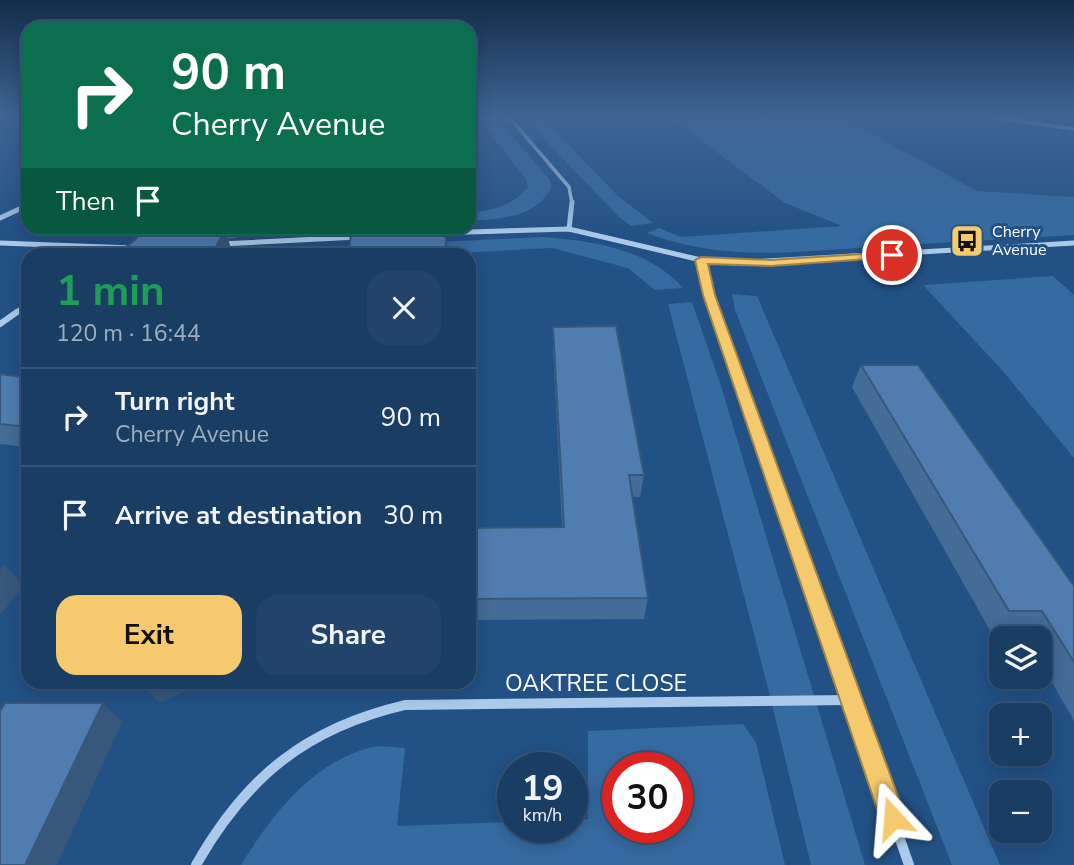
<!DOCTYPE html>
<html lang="en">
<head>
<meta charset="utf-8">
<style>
  :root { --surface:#1a3d64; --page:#23446a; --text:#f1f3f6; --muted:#9faebf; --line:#385678; --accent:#f5c96e }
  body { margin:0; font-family:"Nunito Sans",sans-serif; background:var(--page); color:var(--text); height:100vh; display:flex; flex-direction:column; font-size:26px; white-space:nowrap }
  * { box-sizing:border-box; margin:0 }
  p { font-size:23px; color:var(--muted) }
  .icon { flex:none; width:38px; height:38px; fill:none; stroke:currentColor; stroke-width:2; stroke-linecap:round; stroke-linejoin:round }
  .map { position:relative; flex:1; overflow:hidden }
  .side { position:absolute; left:21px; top:248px; width:455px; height:441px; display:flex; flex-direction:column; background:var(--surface); border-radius:21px; box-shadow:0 4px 18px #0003,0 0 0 2px var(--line) }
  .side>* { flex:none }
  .hud { position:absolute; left:21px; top:21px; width:455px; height:214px; border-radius:21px; box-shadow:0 4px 18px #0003,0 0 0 2px var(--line); background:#0b6e4f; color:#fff; overflow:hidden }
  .buttons { position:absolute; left:989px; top:626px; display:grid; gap:14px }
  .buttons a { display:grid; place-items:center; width:63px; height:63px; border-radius:14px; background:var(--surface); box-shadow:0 4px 18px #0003,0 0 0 2px var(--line); font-size:35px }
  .speed { position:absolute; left:497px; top:752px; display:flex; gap:14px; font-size:35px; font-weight:700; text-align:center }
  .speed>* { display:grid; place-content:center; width:91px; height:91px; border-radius:50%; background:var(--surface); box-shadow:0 4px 18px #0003,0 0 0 2px var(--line); line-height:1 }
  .speed small { font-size:18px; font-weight:400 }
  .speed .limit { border:10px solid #d22; background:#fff; color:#111 }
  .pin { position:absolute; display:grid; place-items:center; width:60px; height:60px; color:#fff; margin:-30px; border:4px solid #fff; border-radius:50%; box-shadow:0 2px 7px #0007 }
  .me { position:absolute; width:77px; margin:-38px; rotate:341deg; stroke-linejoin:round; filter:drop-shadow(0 0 5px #0008) }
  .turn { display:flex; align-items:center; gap:24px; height:147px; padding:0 35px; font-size:32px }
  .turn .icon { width:91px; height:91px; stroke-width:2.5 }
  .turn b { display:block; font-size:49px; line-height:60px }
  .then { display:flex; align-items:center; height:66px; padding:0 35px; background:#0003; gap:14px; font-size:26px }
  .round { display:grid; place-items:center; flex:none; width:74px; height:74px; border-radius:21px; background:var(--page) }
  .overview { display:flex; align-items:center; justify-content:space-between; height:119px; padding:0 35px }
  h1 { font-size:42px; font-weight:700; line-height:52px; color:#1e9e55 }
  .primary-button { display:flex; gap:14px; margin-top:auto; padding:14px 35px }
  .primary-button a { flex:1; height:80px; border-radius:21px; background:var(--accent); color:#111; font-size:28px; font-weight:700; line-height:80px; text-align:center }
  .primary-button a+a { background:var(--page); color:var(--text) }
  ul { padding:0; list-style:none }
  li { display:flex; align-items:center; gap:21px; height:98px; padding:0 35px; border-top:2px solid var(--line) }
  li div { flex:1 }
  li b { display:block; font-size:26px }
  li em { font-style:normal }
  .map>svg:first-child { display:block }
  .green { fill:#366ba2; fill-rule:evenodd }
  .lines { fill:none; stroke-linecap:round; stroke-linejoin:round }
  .minor-far4 { stroke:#abcae9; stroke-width:3.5 }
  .minor-far3 { stroke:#abcae9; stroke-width:5 }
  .minor-far2 { stroke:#abcae9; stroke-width:6 }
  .minor-far1 { stroke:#abcae9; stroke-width:8 }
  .minor { stroke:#abcae9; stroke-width:10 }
  .wall { fill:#446c96 }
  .shaded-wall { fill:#37587a }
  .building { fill:#4f7daf; stroke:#37587a; stroke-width:2 }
  .route { fill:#f5c96e; stroke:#9f8348; stroke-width:2 }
  .labels { text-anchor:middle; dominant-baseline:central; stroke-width:6; stroke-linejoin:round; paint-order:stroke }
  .far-poi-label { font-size:16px; fill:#fff; stroke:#225185; text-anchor:start }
  .near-street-label { font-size:23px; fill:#fff; stroke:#225185 }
</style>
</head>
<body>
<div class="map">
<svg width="1074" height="865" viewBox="0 0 1074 865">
  <rect width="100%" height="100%" fill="#225185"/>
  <!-- green -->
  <g class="green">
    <path d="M477 117H496L550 180 551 188C536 218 498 219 469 221V212C493 211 512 206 528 187L526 179Z"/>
    <path d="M523 117H542L617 195 653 223 631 226 618 216Z"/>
    <path d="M670 117H841L977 191 1074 197V235C1007 239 940 243 872 247 793 252 723 262 647 233L659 228 681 237 842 226 785 203Z"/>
    <path d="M542 237C592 241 648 248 683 288L655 290 628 268 552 248 399 256H151Z"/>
    <path d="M1053 276 1074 295V458L1002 370 923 285Z"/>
    <path d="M732 294 757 296 1000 865H952L735 310Z"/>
    <path d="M692 302 721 386 865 865H811L767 684 668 304Z"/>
    <path d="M743 724 756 743 785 865H241C272 815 312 762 372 747 382 745 395 748 405 748L397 826 513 822V828H572V820L588 819V731ZM677 768V828H618V768Z"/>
  </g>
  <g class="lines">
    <!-- minor-far4 -->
    <g class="minor-far4">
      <path d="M509 117 569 187 572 203"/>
      <path d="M993 117 1074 129"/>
    </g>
    <!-- minor-far3 -->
    <g class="minor-far3">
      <path d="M0 218 28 205"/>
      <path d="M569 229 572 202"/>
      <path d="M438 233 569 229 701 260 733 263 1074 243"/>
      <path d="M0 243 132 248"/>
      <path d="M221 244 359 237"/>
      <path d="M701 260 715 313"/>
      <path d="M15 313 28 304"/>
    </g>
    <!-- minor-far2 -->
    <g class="minor-far2">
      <path d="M715 312 765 454"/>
      <path d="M0 324 17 312"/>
    </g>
    <!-- minor-far1 -->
    <path class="minor-far1" d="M764 452 828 635"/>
    <!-- minor -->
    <g class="minor">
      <path d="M828 633 909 865"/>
      <path d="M196 865C246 777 306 728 405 705L851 700"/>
    </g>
  </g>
  <!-- wall -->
  <g class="wall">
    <path d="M137 228H242L236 238 228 239 231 249 228 256H115L137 238 135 234H140Z"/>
    <path d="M553 327 644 475 640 497H633L648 598 644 619 469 620V528L562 527 553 348Z"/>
    <path d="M861 365 1074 586V721L1040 661V639H1027L1022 632H991L852 387Z"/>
    <path d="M0 374 28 378V447L0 444Z"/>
  </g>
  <!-- shaded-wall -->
  <g class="shaded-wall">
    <path d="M233 228H242L236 238Z"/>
    <path d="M446 228 447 238 448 256H446Z"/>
    <path d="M225 230 231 249 228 256H211Z"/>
    <path d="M5 565 24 586 0 615V570Z"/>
    <path d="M145 682H206L159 703 143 683Z"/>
    <path d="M103 703 122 722 57 865H25Z"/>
  </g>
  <!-- building -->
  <g class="building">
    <path d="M352 228H446V256H348Z"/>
    <path d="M225 230 211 256H115L137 238 135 234Z"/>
    <path d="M616 326 644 475H629L648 598 469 599V528L564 527 553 327Z"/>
    <path d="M861 365H918L1074 586V662L1042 611H1009Z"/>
    <path d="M0 374 28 378V427L0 424Z"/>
    <path d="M5 703H103L25 865H0V711Z"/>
  </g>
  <!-- sky -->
  <linearGradient id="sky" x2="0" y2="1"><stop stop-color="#132d49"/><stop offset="0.49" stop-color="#3e6594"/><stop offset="1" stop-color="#3e6594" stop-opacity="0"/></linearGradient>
  <rect width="1074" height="238" fill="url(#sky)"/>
  <!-- route -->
  <path class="route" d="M892 252 898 255 896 257 771 266 708 264 715 295 906 818 902 827 893 831 884 827 880 818 703 295 695 260 701 257 771 260Z"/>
  <!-- icons -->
  <defs>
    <symbol id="bus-square" viewBox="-11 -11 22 22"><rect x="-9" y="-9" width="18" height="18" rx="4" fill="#f5c96e" stroke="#225185"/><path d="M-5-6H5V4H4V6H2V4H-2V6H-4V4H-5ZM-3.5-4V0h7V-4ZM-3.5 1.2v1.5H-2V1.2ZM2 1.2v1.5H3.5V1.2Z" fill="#111"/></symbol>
  </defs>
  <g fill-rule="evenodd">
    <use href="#bus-square" x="948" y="222" width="38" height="38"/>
  </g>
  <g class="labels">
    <!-- far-poi labels -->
    <g class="far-poi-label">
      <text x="992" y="232">Cherry<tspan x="992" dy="18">Avenue</tspan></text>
    </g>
    <!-- near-street labels -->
    <g class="near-street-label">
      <text x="596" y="683">OAKTREE CLOSE</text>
    </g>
  </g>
</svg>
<div class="buttons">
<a><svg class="icon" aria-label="layers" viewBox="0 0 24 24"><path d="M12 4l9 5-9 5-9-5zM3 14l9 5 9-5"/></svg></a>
<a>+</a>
<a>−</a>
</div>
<div class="speed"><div>19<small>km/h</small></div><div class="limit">30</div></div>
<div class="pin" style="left:892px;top:255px;background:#d93025"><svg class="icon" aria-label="arrive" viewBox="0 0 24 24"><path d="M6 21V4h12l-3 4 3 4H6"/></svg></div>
<svg class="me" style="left:893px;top:818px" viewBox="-20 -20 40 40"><path d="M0-17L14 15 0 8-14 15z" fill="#f5c96e" stroke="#fff" stroke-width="4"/></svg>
<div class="hud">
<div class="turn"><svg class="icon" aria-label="right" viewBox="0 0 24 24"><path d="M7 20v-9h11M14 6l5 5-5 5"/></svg><div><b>90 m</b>Cherry Avenue</div></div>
<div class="then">Then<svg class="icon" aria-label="arrive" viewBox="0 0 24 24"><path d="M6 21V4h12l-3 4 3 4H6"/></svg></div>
</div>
<section class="side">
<div class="overview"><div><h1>1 min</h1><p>120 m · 16:44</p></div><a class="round"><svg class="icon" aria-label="close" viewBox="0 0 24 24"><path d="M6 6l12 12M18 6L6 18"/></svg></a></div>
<ul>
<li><svg class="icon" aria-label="right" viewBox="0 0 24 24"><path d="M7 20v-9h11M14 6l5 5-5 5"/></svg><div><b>Turn right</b><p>Cherry Avenue</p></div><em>90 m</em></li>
<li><svg class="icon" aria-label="arrive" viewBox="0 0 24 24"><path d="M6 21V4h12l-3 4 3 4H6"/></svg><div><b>Arrive at destination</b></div><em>30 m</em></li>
</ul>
<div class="primary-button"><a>Exit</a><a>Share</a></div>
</section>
</div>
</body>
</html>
